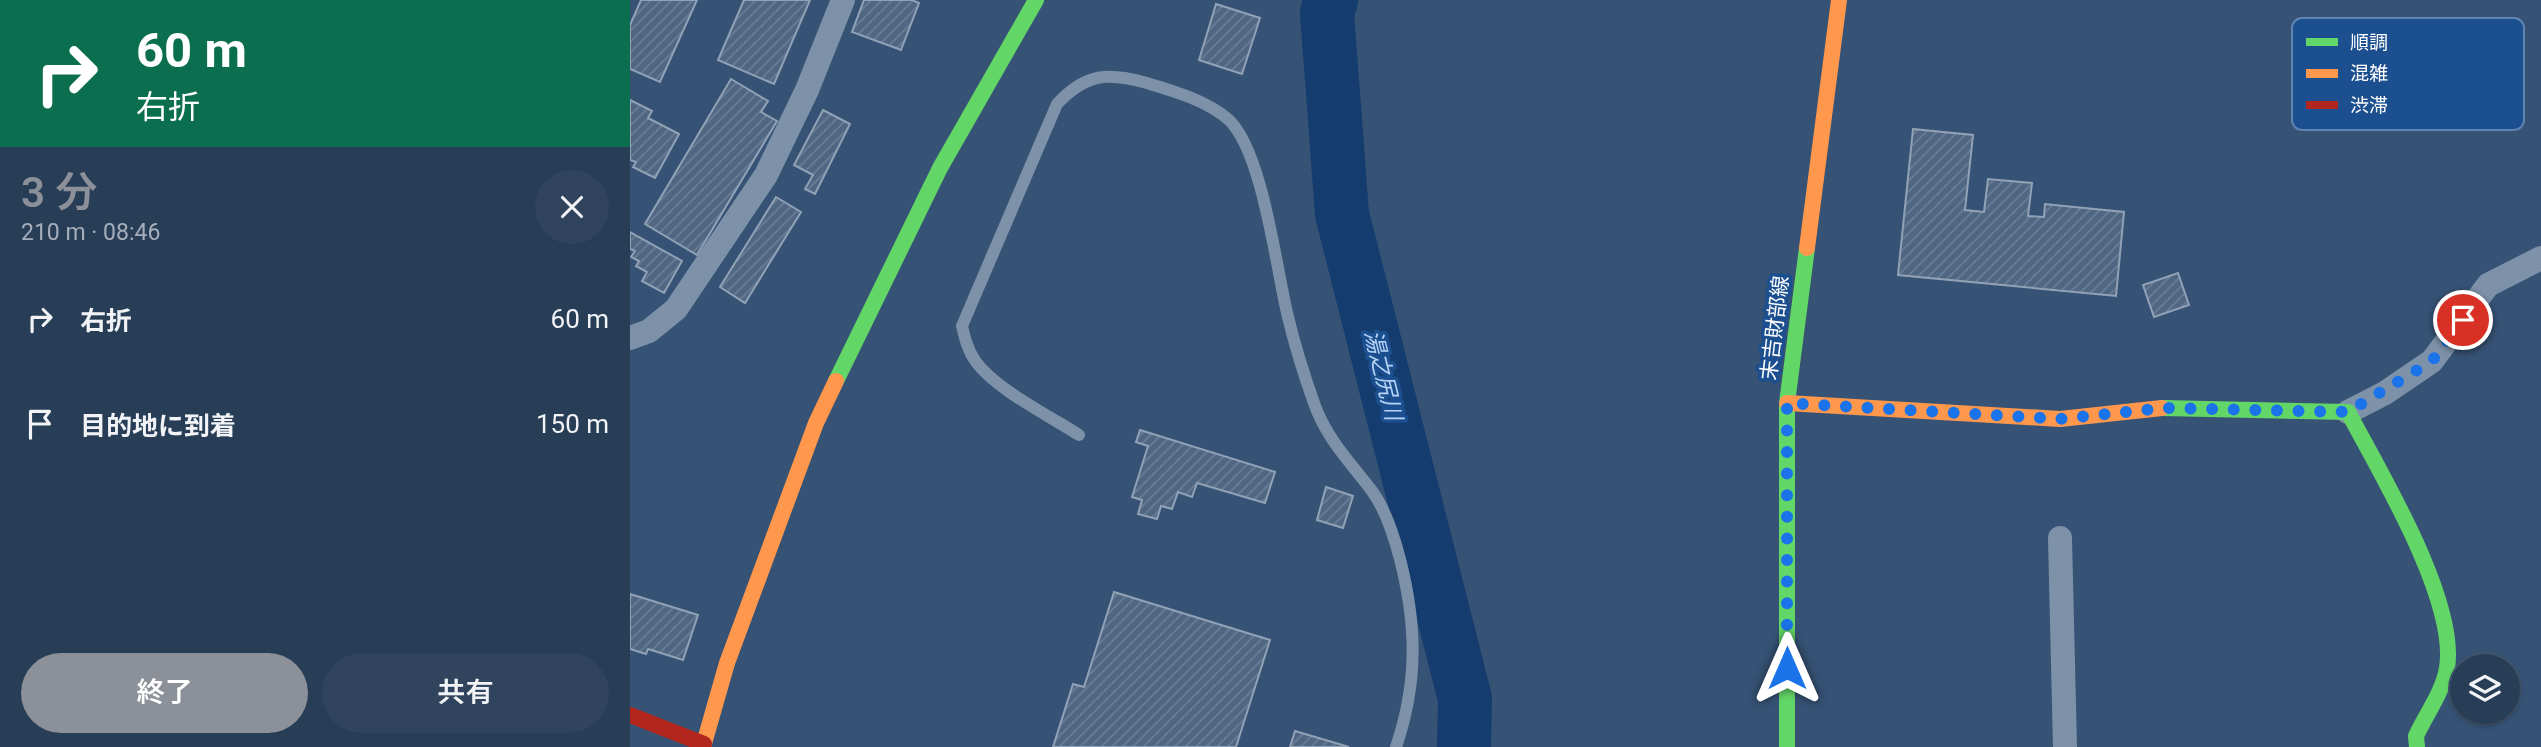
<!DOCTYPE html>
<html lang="ja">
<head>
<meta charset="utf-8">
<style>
  :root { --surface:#283e57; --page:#30455d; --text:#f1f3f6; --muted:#a5aeba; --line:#44576d; --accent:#8c9099 }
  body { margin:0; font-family:Roboto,"Noto Sans JP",sans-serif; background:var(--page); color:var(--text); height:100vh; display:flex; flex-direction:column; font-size:26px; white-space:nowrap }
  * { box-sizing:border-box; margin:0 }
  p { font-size:23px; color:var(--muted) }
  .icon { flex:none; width:38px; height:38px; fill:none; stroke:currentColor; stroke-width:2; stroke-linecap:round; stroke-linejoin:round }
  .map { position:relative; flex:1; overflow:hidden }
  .panel { display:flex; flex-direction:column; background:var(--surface); width:630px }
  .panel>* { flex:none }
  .hud { background:#0b6e4f; color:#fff; overflow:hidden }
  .buttons { position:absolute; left:1820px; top:654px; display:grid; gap:14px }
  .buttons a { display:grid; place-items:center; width:70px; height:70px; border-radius:50%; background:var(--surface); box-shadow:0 2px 5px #0004,0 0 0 2px var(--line); font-size:35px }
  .pin { position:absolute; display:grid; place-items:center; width:60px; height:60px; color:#fff; margin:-30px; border:4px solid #fff; border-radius:50%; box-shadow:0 2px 7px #0007 }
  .me { position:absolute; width:77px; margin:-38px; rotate:0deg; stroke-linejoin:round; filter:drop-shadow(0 0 5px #0008) }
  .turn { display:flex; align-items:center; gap:24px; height:147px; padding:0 21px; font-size:32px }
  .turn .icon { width:91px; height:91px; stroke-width:2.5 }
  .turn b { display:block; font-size:49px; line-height:60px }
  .round { display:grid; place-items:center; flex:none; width:74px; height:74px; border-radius:37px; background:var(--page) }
  .overview { display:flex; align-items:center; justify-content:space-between; height:119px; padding:0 21px }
  h1 { font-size:42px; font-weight:600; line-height:52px; color:var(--accent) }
  .cta { display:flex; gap:14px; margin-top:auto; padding:14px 21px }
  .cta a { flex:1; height:80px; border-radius:42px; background:var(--accent); color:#fff; font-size:28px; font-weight:600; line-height:80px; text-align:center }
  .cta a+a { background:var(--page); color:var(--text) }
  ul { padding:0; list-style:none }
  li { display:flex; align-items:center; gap:21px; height:105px; padding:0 21px }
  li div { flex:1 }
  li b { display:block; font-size:26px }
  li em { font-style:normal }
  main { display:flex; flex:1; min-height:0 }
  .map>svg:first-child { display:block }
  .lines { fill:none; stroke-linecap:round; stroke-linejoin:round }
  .river { stroke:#153c6e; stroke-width:54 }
  .building { fill:url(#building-hatch); stroke:#92a2b6; stroke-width:2 }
  .lane { stroke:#7d92a8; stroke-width:12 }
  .street { stroke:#7d92a8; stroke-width:24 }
  .fast { stroke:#63d668; stroke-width:16 }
  .slow { stroke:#ff974d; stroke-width:16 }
  .jam { stroke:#b3261e; stroke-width:16 }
  .route { stroke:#1a73e8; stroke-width:12; stroke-dasharray:0 21.6 }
  .labels { text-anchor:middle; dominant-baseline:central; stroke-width:7; stroke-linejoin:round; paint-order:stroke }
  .street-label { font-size:21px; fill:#fff; stroke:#1b4f8f }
  .water-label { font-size:23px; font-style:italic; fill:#b5d3f5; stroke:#1b4f8f }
  .key { fill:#1b4f8f; stroke:#5f84b1; stroke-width:2 }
  .key-label { font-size:19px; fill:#fff }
</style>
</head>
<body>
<main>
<section class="panel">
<div class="hud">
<div class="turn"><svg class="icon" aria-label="right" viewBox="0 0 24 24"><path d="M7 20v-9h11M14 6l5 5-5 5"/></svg><div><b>60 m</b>右折</div></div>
</div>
<div class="overview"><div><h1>3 分</h1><p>210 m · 08:46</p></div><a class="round"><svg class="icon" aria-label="close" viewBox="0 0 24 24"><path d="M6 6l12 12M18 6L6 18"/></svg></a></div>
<ul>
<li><svg class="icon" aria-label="right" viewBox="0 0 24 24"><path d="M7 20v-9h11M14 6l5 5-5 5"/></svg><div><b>右折</b></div><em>60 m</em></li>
<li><svg class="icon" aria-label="arrive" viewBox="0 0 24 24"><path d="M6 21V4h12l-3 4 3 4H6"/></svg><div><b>目的地に到着</b></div><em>150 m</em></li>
</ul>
<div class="cta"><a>終了</a><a>共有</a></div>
</section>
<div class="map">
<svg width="1911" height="747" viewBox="0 0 1911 747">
  <defs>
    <pattern id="building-hatch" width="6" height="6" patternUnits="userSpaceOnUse" patternTransform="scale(1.75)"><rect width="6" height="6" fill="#506783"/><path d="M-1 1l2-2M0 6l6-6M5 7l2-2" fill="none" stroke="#6a7e96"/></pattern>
  </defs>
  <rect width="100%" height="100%" fill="#365274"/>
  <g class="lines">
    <!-- river -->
    <path class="river" d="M701 0 697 13 712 214 835 699 834 747"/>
  </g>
  <!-- building -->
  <g class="building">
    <path d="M11 0H67L30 82 0 69V25Z"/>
    <path d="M114 0H180L144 84 88 60Z"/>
    <path d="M234 0H282L289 3 271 50 222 32Z"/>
    <path d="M586 4 630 18 612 74 569 60Z"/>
    <path d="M101 79 138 101 131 112 147 121 67 255 15 224Z"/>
    <path d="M0 100 22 111 18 118 49 134 25 178 3 167 6 162 0 160Z"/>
    <path d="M193 110 220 124 185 194 175 189 183 175 164 165Z"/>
    <path d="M1283 129 1343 135 1335 210 1354 212 1358 179 1402 183 1398 216 1414 217 1415 204 1494 212 1486 296 1268 275Z"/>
    <path d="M146 197 171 212 115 303 90 287Z"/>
    <path d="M0 232 52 261 34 293 12 281 17 272 6 266 9 261 1 257 5 251 0 249Z"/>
    <path d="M1548 273 1559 305 1524 317 1513 285Z"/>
    <path d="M510 430 645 472 635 503 567 483 562 497 548 492 542 509 531 506 527 519 508 514 512 500 502 497 518 446 506 442Z"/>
    <path d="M696 487 723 496 713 528 687 520Z"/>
    <path d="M484 592 640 640 606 747H423L443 684 454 687Z"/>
    <path d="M0 594 68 615 53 660 18 649 16 654 0 649Z"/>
    <path d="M665 731 719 747H660Z"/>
  </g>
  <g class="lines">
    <!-- lane -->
    <path class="lane" d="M449 435C418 415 367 390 346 362 338 351 335 339 332 326L427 104C456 73 478 72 517 83 544 91 578 101 599 120 633 153 646 268 658 317 665 346 674 375 684 403 696 438 720 462 742 491 756 510 764 536 770 559 787 626 788 682 766 747"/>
    <!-- street -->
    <g class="street">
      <path d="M0 338 19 331 46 309 136 175 177 90 213 0"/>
      <path d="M1718 412 1755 393 1802 361 1858 285 1911 258"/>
      <path d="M1430 538 1435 747"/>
    </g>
    <!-- fast -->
    <g class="fast">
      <path d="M206 381 310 168 406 0"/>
      <path d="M1532 408 1718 412C1750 472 1828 601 1817 668 1813 692 1796 714 1786 736L1787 747"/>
      <path d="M1157 747V403L1177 248"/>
    </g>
    <!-- slow -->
    <g class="slow">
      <path d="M1177 248 1209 0"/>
      <path d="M1157 403 1430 419 1532 408"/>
      <path d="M73 747 97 663 186 423 206 381"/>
    </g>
    <!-- jam -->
    <path class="jam" d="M0 715 74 744"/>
  </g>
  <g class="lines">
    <!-- route -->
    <path class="route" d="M1157 668V403L1430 419 1534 408 1718 412 1802 361 1833 320"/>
  </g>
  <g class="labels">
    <!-- street labels -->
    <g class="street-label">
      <text transform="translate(1145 328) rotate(-83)">末吉財部線</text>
    </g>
    <!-- water labels -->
    <g class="water-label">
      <text transform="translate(753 375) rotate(76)">湯之尻川</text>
    </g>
  </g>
  <!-- legend -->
  <rect x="1662" y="18" width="232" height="112" rx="10" class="key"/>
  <rect x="1676" y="38" width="32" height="8" fill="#63d668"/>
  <rect x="1676" y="69" width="32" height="9" fill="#ff974d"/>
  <rect x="1676" y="101" width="32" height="8" fill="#b3261e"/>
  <g class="key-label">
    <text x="1720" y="49">順調</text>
    <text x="1720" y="80">混雑</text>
    <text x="1720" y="112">渋滞</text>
  </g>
</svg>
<div class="buttons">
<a><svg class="icon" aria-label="layers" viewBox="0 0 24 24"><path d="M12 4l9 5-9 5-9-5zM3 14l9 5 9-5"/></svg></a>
</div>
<div class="pin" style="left:1833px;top:320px;background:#d93025"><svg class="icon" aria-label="arrive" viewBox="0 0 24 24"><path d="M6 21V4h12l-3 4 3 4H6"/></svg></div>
<svg class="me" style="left:1157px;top:668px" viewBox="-20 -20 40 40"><path d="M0-17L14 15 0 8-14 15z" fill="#1a73e8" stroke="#fff" stroke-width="4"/></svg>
</div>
</main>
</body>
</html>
